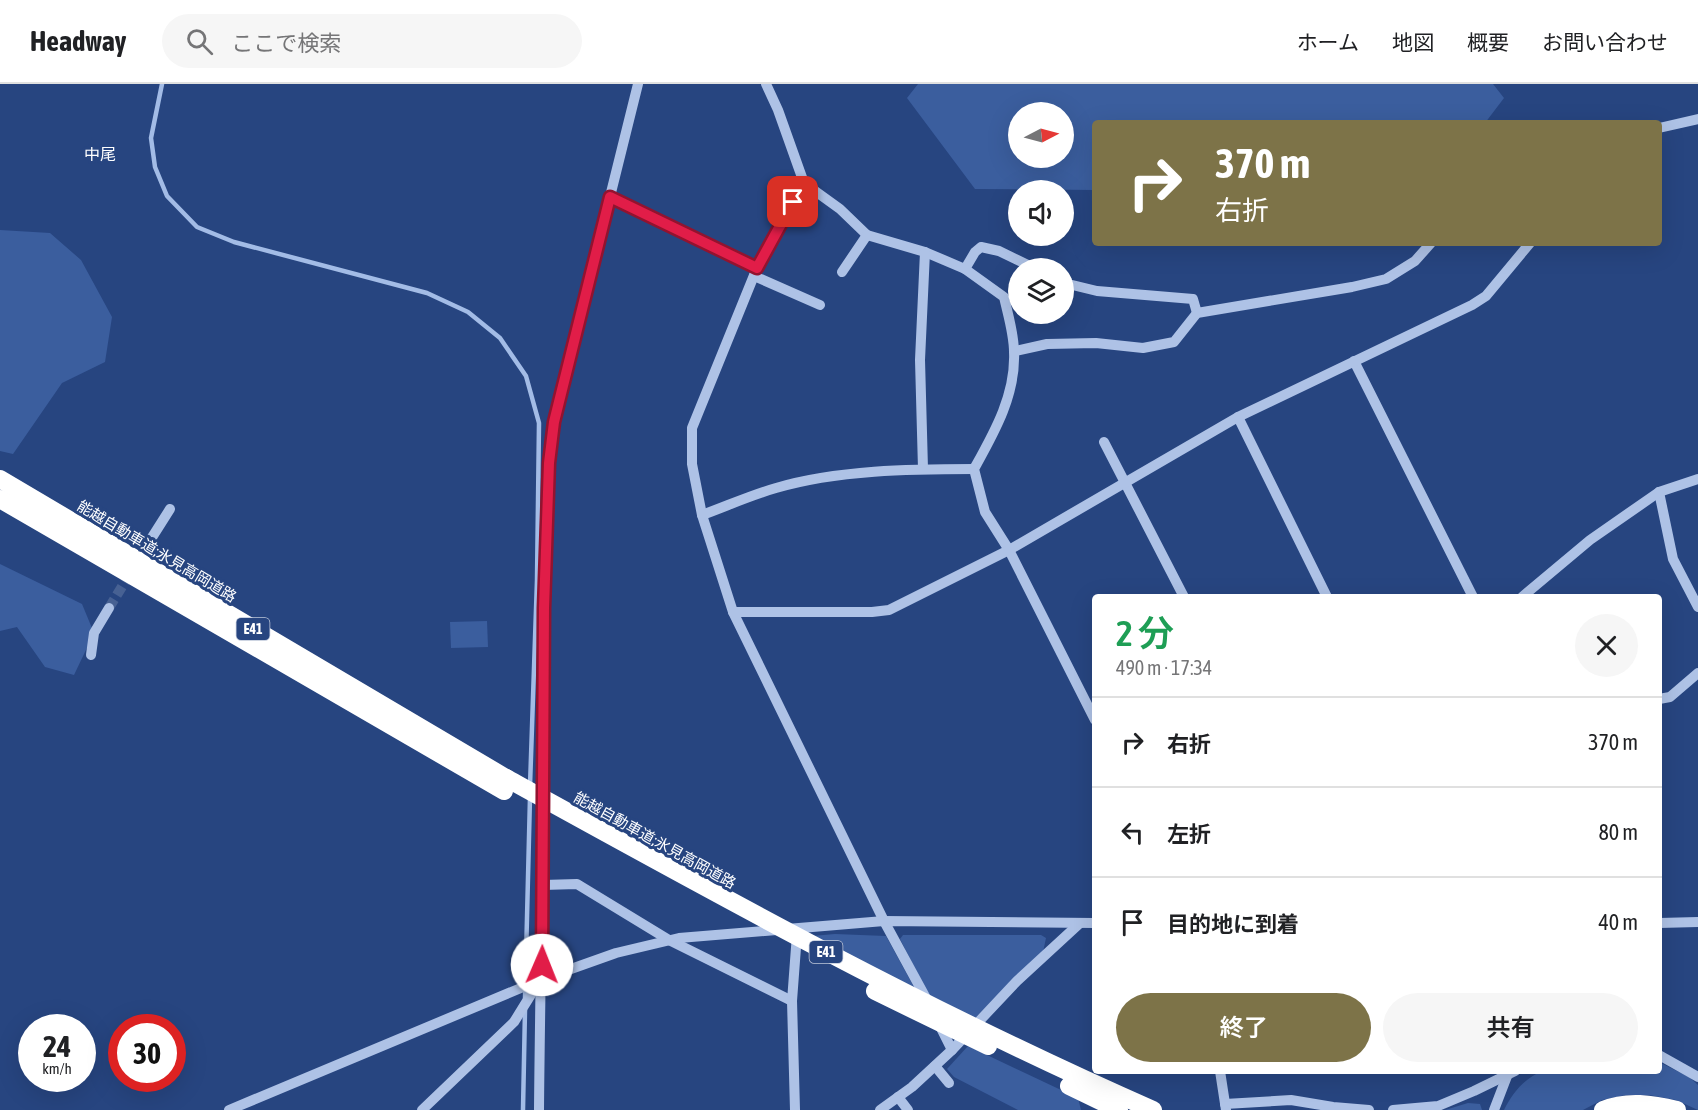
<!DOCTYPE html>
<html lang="ja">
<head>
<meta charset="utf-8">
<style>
  :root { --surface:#fff; --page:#f6f6f6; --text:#202124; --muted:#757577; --line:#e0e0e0; --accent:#7d7348 }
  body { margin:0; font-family:"Asap Condensed","Noto Sans JP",sans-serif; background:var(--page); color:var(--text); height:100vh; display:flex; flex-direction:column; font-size:22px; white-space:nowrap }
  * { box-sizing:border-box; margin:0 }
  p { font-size:20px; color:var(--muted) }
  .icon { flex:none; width:33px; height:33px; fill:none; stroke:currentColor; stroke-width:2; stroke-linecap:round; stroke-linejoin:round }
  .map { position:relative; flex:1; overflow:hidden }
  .drawer { position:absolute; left:1092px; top:510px; width:570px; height:480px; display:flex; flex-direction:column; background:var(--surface); border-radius:6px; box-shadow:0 6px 24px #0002 }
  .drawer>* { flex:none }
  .hud { position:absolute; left:1092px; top:36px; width:570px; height:126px; border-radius:6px; box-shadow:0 6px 24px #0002; background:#7d7348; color:#fff; overflow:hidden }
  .needle { width:39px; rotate:84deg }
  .buttons { position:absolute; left:1008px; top:18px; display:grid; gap:12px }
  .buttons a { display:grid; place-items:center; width:66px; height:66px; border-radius:50%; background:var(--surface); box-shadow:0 6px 24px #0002; font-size:30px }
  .speed { position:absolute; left:18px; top:930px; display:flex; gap:12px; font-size:30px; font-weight:700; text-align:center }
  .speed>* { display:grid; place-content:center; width:78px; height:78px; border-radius:50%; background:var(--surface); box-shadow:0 6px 24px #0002; line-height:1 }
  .speed small { font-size:15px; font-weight:400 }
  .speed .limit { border:9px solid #d22; background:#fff; color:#111 }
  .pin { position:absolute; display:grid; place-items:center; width:51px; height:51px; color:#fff; margin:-26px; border-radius:12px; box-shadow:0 3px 9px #0006 }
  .me { position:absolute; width:66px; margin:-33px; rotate:1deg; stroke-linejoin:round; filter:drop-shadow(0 0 4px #0008) }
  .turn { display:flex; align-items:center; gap:21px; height:126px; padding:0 24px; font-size:27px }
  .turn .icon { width:78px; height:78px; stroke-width:2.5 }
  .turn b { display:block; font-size:42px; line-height:51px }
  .round { display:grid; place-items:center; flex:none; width:63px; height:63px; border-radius:32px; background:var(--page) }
  .head { display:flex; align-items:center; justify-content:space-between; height:102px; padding:0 24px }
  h1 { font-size:36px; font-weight:600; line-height:45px; color:#1e9e55 }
  .primary-button { display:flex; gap:12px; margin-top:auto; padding:12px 24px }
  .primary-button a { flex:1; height:69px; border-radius:36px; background:var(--accent); color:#fff; font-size:24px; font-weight:600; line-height:69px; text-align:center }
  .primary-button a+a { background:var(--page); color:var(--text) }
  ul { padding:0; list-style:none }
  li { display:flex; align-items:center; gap:18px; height:90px; padding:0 24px; border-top:2px solid var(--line) }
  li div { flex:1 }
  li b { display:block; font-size:22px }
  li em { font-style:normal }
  header { display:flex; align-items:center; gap:36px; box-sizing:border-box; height:84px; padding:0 30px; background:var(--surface); border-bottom:2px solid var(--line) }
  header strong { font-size:28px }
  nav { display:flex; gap:33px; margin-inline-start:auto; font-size:21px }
  .search { width:420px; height:54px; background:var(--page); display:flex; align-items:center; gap:15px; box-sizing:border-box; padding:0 21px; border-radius:33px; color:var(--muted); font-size:22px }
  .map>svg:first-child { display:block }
  .green { fill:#3b5e9e; fill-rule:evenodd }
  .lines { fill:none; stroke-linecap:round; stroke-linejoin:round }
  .stream { stroke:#a3bce6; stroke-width:4.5 }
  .minor-tunnel { stroke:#476193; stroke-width:10; stroke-dasharray:10 5; stroke-linecap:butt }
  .minor { stroke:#aec2e6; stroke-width:10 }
  .highway { stroke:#fff; stroke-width:18 }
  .highway-bridge { stroke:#fff; stroke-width:18 }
  .route-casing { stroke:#92132f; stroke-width:15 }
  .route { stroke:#e11d48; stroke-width:10 }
  .labels { text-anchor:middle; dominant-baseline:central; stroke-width:6; stroke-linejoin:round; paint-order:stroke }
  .shield { fill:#274580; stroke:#bec7d9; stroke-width:1.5 }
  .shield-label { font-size:14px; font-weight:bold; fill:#fff }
  .street-label { font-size:15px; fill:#fff; stroke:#274580 }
  .neighbourhood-label { font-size:16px; fill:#fff; stroke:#274580 }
</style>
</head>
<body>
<header>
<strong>Headway</strong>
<div class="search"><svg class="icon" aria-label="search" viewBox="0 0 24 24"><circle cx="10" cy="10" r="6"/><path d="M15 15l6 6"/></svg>ここで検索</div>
<nav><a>ホーム</a><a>地図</a><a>概要</a><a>お問い合わせ</a></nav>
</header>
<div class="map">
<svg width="1698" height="1026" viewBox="0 0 1698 1026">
  <rect width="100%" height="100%" fill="#274580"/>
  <!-- green -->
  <g class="green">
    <path d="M918 0H1493L1504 14 1485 39H1095V106L975 105 907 14ZM1064 28V74H1018V28Z"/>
    <path d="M0 146 50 149 81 176 112 233 105 278 62 299 13 370 0 367Z"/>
    <path d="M0 480 82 520 94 549 74 591 45 583 17 543 0 547Z"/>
    <path d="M487 537 488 563 451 564 450 538Z"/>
    <path d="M835 850 886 852 915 905 812 852Z"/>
    <path d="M903 851H1041L1046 854 1043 868 1022 886 975 934 929 912 900 855Z"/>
    <path d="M968 962 1078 1014 1081 1026H1018L954 993 947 985Z"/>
    <path d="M1659 978 1689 993 1698 1001V1026L1676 1016 1649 1011H1626L1602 1016 1583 1026H1504C1513 1008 1524 995 1542 987H1659Z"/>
    <path d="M1468 1019 1480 1020 1482 1026H1445Z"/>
  </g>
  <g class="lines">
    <!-- stream -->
    <g class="stream">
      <path d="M162 0 151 54 155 83 167 112 197 143 234 158 427 209 468 228 500 254 526 292 539 339 537 496 530 702"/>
      <path d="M525 914 530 713"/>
      <path d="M523 1026 525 926"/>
    </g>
    <!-- minor-tunnel -->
    <path class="minor-tunnel" d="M109 524 151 455"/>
    <!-- minor -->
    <g class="minor">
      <path d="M766 0 778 26 804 99 840 125 867 151 925 168 965 185 1004 213C1008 231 1014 250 1014 268 1016 311 994 349 974 385L985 428 1009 466 1095 636"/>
      <path d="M1659 44 1698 35"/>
      <path d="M804 99 757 184 692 344V380L702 431 733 528 884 837 928 918"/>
      <path d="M610 113 757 184"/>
      <path d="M965 185 975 168 981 163 999 167 1034 184"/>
      <path d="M842 188 867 151"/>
      <path d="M754 192 820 221"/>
      <path d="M1064 199 1097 207 1193 215 1197 229"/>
      <path d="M1015 267 1047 260 1096 259 1143 264 1174 258 1197 229 1352 203 1386 195 1415 177 1431 159"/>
      <path d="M1354 277 1473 513"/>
      <path d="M1238 333 1327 513"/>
      <path d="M1104 358 1184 513"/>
      <path d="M923 385 920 276 925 168"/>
      <path d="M1659 408 1673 475 1698 523"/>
      <path d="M702 431C727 422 751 411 776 404 837 386 911 385 974 385"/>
      <path d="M151 455 170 425"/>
      <path d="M1522 513 1590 456 1659 408 1698 395"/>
      <path d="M733 528H872L889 526 1009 466 1238 333 1472 221 1486 212 1530 159"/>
      <path d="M91 571 94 549 109 524"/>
      <path d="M1659 615 1670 613 1698 589"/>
      <path d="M543 801 577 800 669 856 792 917"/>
      <path d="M1659 839 1698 838"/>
      <path d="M939 940 952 966"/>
      <path d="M1659 971 1698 993"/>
      <path d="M935 982 949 999"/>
      <path d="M1220 987 1226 1026"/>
      <path d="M898 1013 908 1026"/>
      <path d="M1225 1020 1291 1016 1333 1023 1369 1026"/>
      <path d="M229 1026 540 896 616 869 679 854 884 837 1095 839"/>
      <path d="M422 1026 514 938 540 896"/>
      <path d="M539 1026C540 907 543 789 543 671 544 560 542 448 554 338L638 0"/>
      <path d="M795 1026 792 917 797 850"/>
      <path d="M880 1026 912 1003 952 966 1017 897 1080 839"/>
      <path d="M1393 1026 1438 1022 1474 1007 1515 987"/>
      <path d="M1494 1026 1509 987"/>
    </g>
    <!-- highway -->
    <g class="highway">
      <path d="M0 395 506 694"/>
      <path d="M0 415 504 707"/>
      <path d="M1603 1026C1627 1016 1653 1020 1677 1026"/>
    </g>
    <!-- highway-bridge -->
    <g class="highway-bridge">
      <path d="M506 694C718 811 931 929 1153 1026"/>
      <path d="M875 907 988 962"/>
      <path d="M1069 1002 1119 1026"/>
    </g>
  </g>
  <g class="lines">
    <defs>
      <path id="route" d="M542 881 544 524 549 379 554 338 610 113 757 184 793 118"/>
    </defs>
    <!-- route casing -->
    <use href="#route" class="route-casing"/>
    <!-- route -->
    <use href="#route" class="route"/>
  </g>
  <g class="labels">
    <!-- shield labels -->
    <g class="shield">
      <rect x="236.5" y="534" width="33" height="22" rx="4.5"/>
      <rect x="809.5" y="857" width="33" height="22" rx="4.5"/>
    </g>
    <g class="shield-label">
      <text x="253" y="545">E41</text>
      <text x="826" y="868">E41</text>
    </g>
    <!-- street labels -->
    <g class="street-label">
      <text transform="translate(157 467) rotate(31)">能越自動車道;氷見高岡道路</text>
      <text transform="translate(655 756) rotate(29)">能越自動車道;氷見高岡道路</text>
    </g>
    <!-- neighbourhood labels -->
    <g class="neighbourhood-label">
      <text x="100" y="70">中尾</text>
    </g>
  </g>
</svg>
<div class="buttons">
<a><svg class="needle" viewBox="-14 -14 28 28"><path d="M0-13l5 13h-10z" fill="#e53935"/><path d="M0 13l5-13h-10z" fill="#757577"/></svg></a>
<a><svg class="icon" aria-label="sound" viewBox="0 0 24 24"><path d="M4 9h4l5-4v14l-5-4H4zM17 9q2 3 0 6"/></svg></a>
<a><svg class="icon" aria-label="layers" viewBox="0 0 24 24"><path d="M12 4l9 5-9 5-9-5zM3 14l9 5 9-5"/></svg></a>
</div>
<div class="speed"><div>24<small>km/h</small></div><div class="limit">30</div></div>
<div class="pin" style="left:793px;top:118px;background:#d93025"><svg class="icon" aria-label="arrive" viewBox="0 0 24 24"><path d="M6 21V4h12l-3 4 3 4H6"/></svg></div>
<svg class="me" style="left:542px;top:881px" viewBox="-20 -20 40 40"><circle r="19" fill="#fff"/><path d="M0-13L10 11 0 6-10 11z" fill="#e11d48"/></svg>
<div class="hud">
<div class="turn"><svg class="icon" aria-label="right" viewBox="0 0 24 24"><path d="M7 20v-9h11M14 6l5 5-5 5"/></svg><div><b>370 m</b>右折</div></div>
</div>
<section class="drawer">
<div class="head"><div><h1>2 分</h1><p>490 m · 17:34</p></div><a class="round"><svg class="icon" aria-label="close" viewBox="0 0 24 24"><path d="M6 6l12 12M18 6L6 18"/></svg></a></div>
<ul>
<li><svg class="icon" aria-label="right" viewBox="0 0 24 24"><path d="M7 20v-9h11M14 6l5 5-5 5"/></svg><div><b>右折</b></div><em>370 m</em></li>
<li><svg class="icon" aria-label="left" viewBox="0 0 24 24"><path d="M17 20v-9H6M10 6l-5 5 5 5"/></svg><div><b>左折</b></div><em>80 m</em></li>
<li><svg class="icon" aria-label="arrive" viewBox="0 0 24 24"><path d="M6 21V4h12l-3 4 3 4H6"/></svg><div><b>目的地に到着</b></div><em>40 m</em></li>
</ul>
<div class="primary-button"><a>終了</a><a>共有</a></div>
</section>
</div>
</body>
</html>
